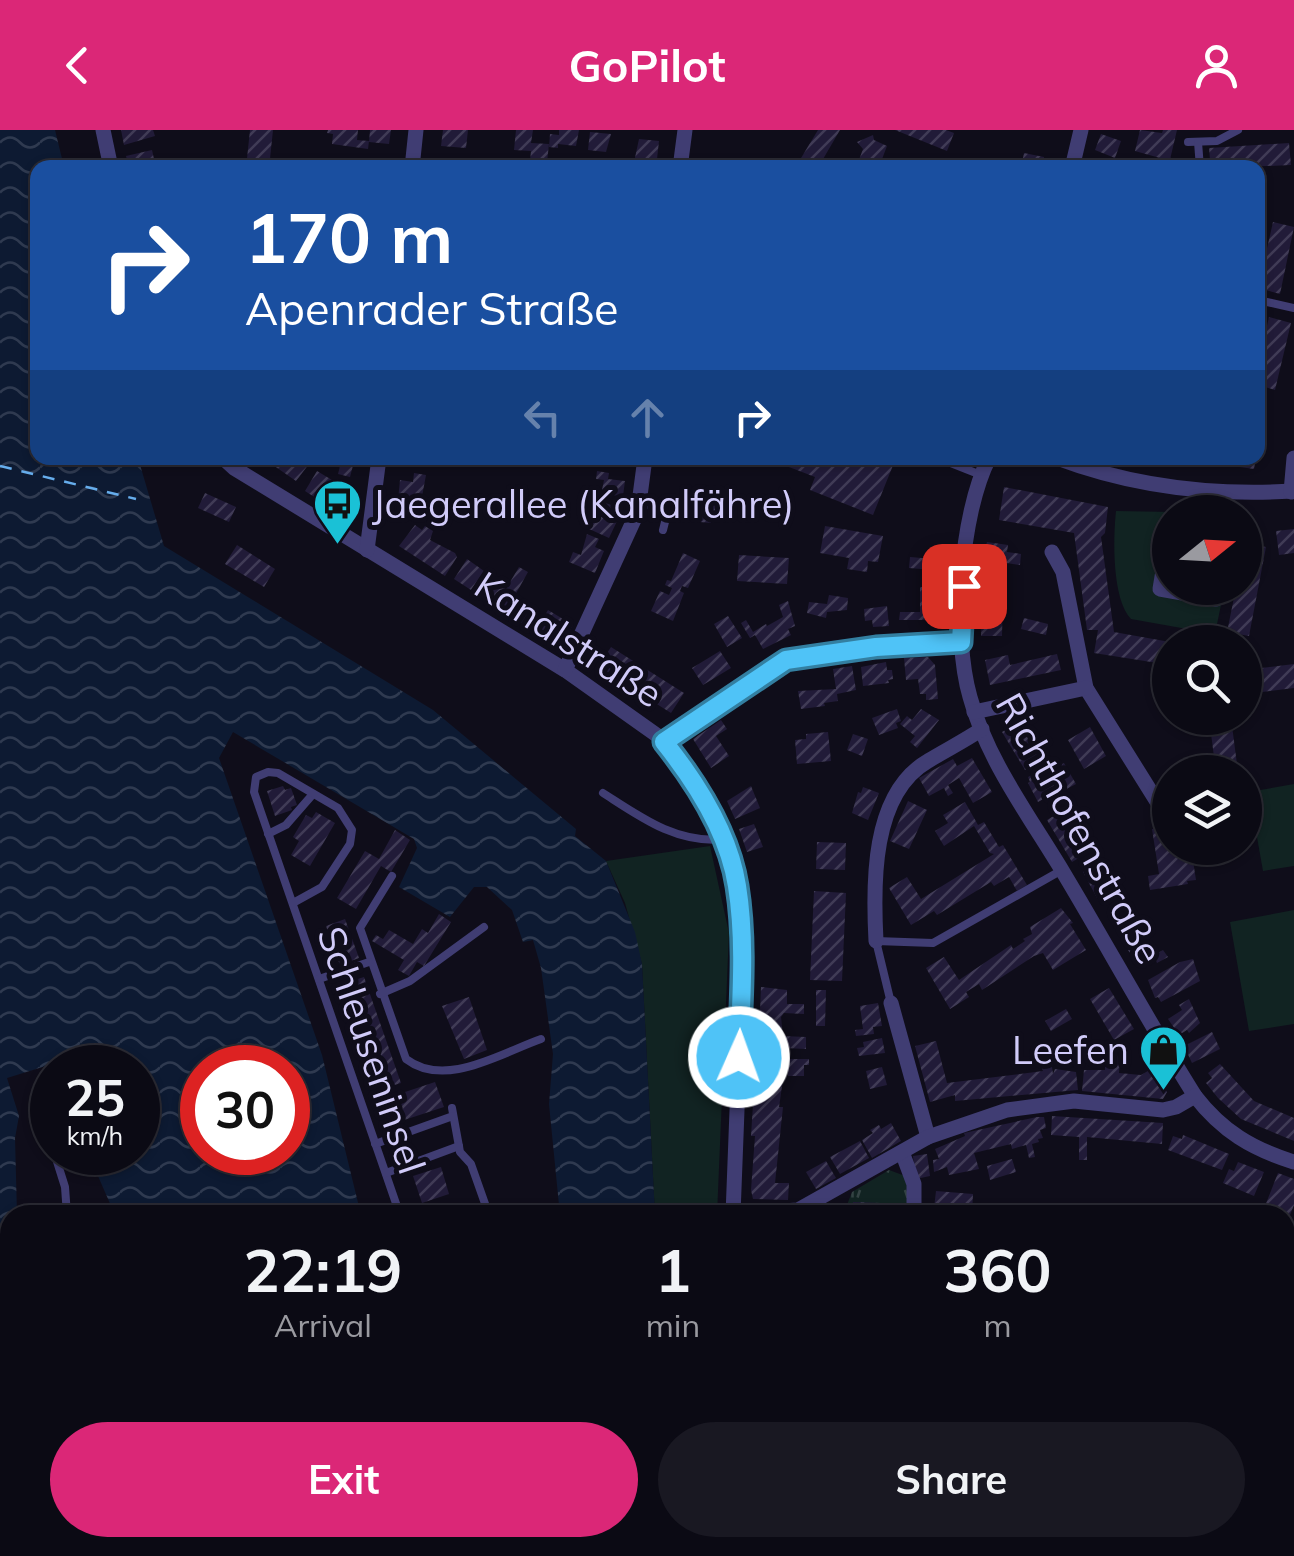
<!DOCTYPE html>
<html lang="en">
<head>
<meta charset="utf-8">
<style>
  :root { --surface:#0b0a14; --page:#191822; --text:#f1f3f6; --muted:#9a9aa0; --line:#2b2b34; --accent:#db2777 }
  body { margin:0; font-family:Mulish,sans-serif; background:var(--page); color:var(--text); height:100vh; display:flex; flex-direction:column; font-size:38px; white-space:nowrap }
  * { box-sizing:border-box; margin:0 }
  p { font-size:32px; color:var(--muted) }
  .icon { flex:none; width:55px; height:55px; fill:none; stroke:currentColor; stroke-width:2; stroke-linecap:round; stroke-linejoin:round }
  .map { position:relative; flex:1; overflow:hidden }
  .drawer { position:absolute; left:0px; top:1075px; width:1295px; height:352px; display:flex; flex-direction:column; background:var(--surface); border-radius:30px 30px 0 0; box-shadow:0 2px 8px #0004,0 0 0 2px var(--line) }
  .drawer>* { flex:none }
  .top-card { position:absolute; left:30px; top:30px; width:1235px; height:305px; border-radius:20px; box-shadow:0 2px 8px #0004,0 0 0 2px var(--line); background:#1a4fa0; color:#fff; overflow:hidden }
  .needle { width:65px; rotate:72deg }
  .buttons { position:absolute; left:1152px; top:365px; display:grid; gap:20px }
  .buttons a { display:grid; place-items:center; width:110px; height:110px; border-radius:50%; background:var(--surface); box-shadow:0 2px 8px #0004,0 0 0 2px var(--line); font-size:50px }
  .speed { position:absolute; left:30px; top:915px; display:flex; gap:20px; font-size:50px; font-weight:700; text-align:center }
  .speed>* { display:grid; place-content:center; width:130px; height:130px; border-radius:50%; background:var(--surface); box-shadow:0 2px 8px #0004,0 0 0 2px var(--line); line-height:1 }
  .speed small { font-size:25px; font-weight:400 }
  .speed .limit { border:15px solid #d22; background:#fff; color:#111 }
  .pin { position:absolute; display:grid; place-items:center; width:85px; height:85px; color:#fff; margin:-42px; border-radius:20px; box-shadow:0 5px 15px #0006 }
  .me { position:absolute; width:110px; margin:-55px; rotate:2deg; stroke-linejoin:round; filter:drop-shadow(0 0 8px #0008) }
  .turn { display:flex; align-items:center; gap:35px; height:210px; padding:0 50px; font-size:45px }
  .turn .icon { width:130px; height:130px; stroke-width:2.5 }
  .turn b { display:block; font-size:70px; line-height:85px }
  .lanes { display:flex; align-items:center; height:95px; padding:0 50px; background:#0003; justify-content:center; gap:50px; direction:ltr }
  .lanes .off { opacity:.35 }
  .eta { display:flex; justify-content:space-evenly; align-items:center; height:170px; text-align:center }
  .eta b { font-size:60px; font-weight:700; line-height:70px }
  .button { display:flex; gap:20px; margin-top:auto; padding:20px 50px }
  .button a { flex:1; height:115px; border-radius:60px; background:var(--accent); color:#fff; font-size:40px; font-weight:700; line-height:115px; text-align:center }
  .button a+a { background:var(--page); color:var(--text) }
  header { display:flex; justify-content:space-between; align-items:center; height:130px; padding:0 50px; background:var(--accent); color:#fff; font-size:45px; font-weight:700 }
  .map>svg:first-child { display:block }
  .grass { fill:url(#grass-tufts) }
  .park { fill:#112322 }
  .water { fill:url(#water-waves); fill-rule:evenodd }
  .lines { fill:none; stroke-linecap:round; stroke-linejoin:round }
  .ferry { stroke:#66adec; stroke-width:2.5; stroke-dasharray:12 10; stroke-linecap:butt }
  .building { fill:url(#building-hatch) }
  .lane { stroke:#403d73; stroke-width:8 }
  .street { stroke:#403d73; stroke-width:15 }
  .route-casing { stroke:#337fa1; stroke-width:25 }
  .route { stroke:#4fc3f7; stroke-width:18 }
  .labels { text-anchor:middle; dominant-baseline:central; stroke-width:10; stroke-linejoin:round; paint-order:stroke }
  .poi-label { font-size:38px; fill:#d1cbf9; stroke:#0f0d1a; text-anchor:start }
  .street-label { font-size:38px; fill:#d1cbf9; stroke:#0f0d1a }
</style>
</head>
<body>
<header><svg class="icon" aria-label="back" viewBox="0 0 24 24"><path d="M15 5l-7 7 7 7"/></svg>GoPilot<svg class="icon" aria-label="person" viewBox="0 0 24 24"><circle cx="12" cy="8" r="4"/><path d="M4 21q1-7 8-7t8 7"/></svg></header>
<div class="map">
<svg width="1294" height="1426" viewBox="0 0 1294 1426">
  <defs>
    <pattern id="grass-tufts" width="24" height="20" patternUnits="userSpaceOnUse" patternTransform="scale(2.5)"><rect width="24" height="20" fill="#112322"/><path d="M3 7l-1-3M5 7V3M7 7l1-3M15 17l-1-3M17 17v-4M19 17l1-3" fill="none" stroke="#334243"/></pattern>
    <pattern id="water-waves" width="16" height="10" patternUnits="userSpaceOnUse" patternTransform="scale(2.5)"><rect width="16" height="10" fill="#0d1a32"/><path d="M0 5q4-4 8 0t8 0" fill="none" stroke="#2f3a50"/></pattern>
    <pattern id="building-hatch" width="6" height="6" patternUnits="userSpaceOnUse" patternTransform="scale(2.5)"><rect width="6" height="6" fill="#211b38"/><path d="M-1 1l2-2M0 6l6-6M5 7l2-2" fill="none" stroke="#403b56"/></pattern>
  </defs>
  <rect width="100%" height="100%" fill="#0f0d1a"/>
  <!-- grass -->
  <path class="grass" d="M889 1040 905 1046 909 1055 911 1085H881L880 1073 847 1075 852 1062Z"/>
  <!-- park -->
  <g class="park">
    <path d="M1116 381 1173 382H1170L1160 459 1222 470 1215 504 1131 489C1112 469 1113 409 1116 381Z"/>
    <path d="M1294 654V736L1263 741 1249 662Z"/>
    <path d="M710 716 729 803 717 1085H655L642 834 625 773 606 731Z"/>
    <path d="M1294 780V894L1249 901 1230 792Z"/>
  </g>
  <!-- water -->
  <path class="water" d="M0 0H55L64 37 38 38V328H138L164 416 433 580 576 699 575 706 606 731 635 802 642 834 655 1085H560L549 974 553 924 541 838 533 810 523 812 512 780 487 757H474L450 787 399 757 417 718 414 709 233 602 219 628 322 925 361 1085H115L88 1023 138 1022V938H52V945L49 935 7 948 19 986 15 1008 17 1085H10V1150H0ZM202 938H288V1022H202Z"/>
  <g class="lines">
    <!-- ferry -->
    <path class="ferry" d="M0 336 136 369"/>
  </g>
  <!-- building -->
  <g class="building">
    <path d="M121 0H153L155 6 124 15Z"/>
    <path d="M250 0H273L269 38H246Z"/>
    <path d="M328 0H358L357 10 369 11 368 19 332 14 333 4 327 3Z"/>
    <path d="M370 0H391L389 14 369 12Z"/>
    <path d="M443 0H468L466 18 441 16Z"/>
    <path d="M516 0H533L531 13 549 14 547 32 530 31 531 21 514 20Z"/>
    <path d="M559 0H579L576 16 558 14V18L549 17 550 4 559 5Z"/>
    <path d="M818 0H840L819 36 795 38Z"/>
    <path d="M895 0H946L954 3 947 21Z"/>
    <path d="M1140 0 1162 3 1163 0H1177L1168 38H1158L1160 28 1135 21Z"/>
    <path d="M590 2 611 4 606 22 588 20Z"/>
    <path d="M1101 4 1121 11 1115 28 1095 20Z"/>
    <path d="M873 5 874 10 887 16 879 37 856 38 863 19 857 12Z"/>
    <path d="M639 9 659 11 656 38 633 37Z"/>
    <path d="M1289 13 1291 35 1220 38V30H1215L1216 38H1205V30H1210L1209 18Z"/>
    <path d="M152 20 156 38H121L128 34 126 26Z"/>
    <path d="M1024 23 1044 27 1043 38H1021Z"/>
    <path d="M1273 92 1294 97 1280 164 1258 158Z"/>
    <path d="M1269 187 1291 193 1275 260 1258 255V235Z"/>
    <path d="M253 328 310 330 319 328 312 336 309 334 296 351 270 333 267 337Z"/>
    <path d="M329 328H355L350 347 338 344 341 332Z"/>
    <path d="M792 328H896L873 385 810 360 815 347 789 337Z"/>
    <path d="M1171 328H1256L1254 339 1219 334V337Z"/>
    <path d="M317 341 352 362 343 381 339 383 305 361Z"/>
    <path d="M597 341 609 343 608 349 625 351 623 366 607 365 608 360H602L604 350 596 349Z"/>
    <path d="M414 343 426 345 421 372H416L415 376 398 370 400 350 413 352Z"/>
    <path d="M700 356 721 358 719 383 712 382 711 393 689 391 691 367 699 368Z"/>
    <path d="M1004 357 1108 377 1105 403 1101 407 1114 502 1170 512V535L1094 523 1098 500H1087L1074 403 999 390Z"/>
    <path d="M205 363 236 377 229 392 198 378Z"/>
    <path d="M602 372 618 377 615 385 619 387 609 408 587 398Z"/>
    <path d="M415 395 422 400 425 396 433 401 430 410 455 423 457 427 445 446 399 416Z"/>
    <path d="M825 396 883 406 878 432 868 431 867 442 847 439 849 428 820 423Z"/>
    <path d="M1294 399V423L1279 425 1276 401Z"/>
    <path d="M587 404 599 409 595 417 604 421 595 443 569 432 573 422 581 425Z"/>
    <path d="M987 412 1008 415 1007 422 1021 424 1020 435 1006 433 1004 453 982 451 985 430H982Z"/>
    <path d="M1245 413 1266 417 1249 506 1227 502 1236 458H1245Z"/>
    <path d="M237 415 275 439 264 457 225 434Z"/>
    <path d="M683 423 700 431 688 458 682 456 680 461 684 463 673 491 651 481 660 461 669 465 672 458 665 455 667 450 671 451Z"/>
    <path d="M739 425 789 428 787 454 737 451Z"/>
    <path d="M910 427 946 430 945 441 909 438Z"/>
    <path d="M467 429 484 441 471 460 454 449Z"/>
    <path d="M519 437 528 442 514 467 536 480 527 497 484 469 494 452 506 459Z"/>
    <path d="M920 457H939V490H899L900 482H920Z"/>
    <path d="M829 465 848 468 847 480 827 482 826 488 807 483 809 472 827 474Z"/>
    <path d="M982 465H1003L1002 506H981Z"/>
    <path d="M788 471 795 496 788 499 791 505 763 519 755 505 750 508 741 493 746 490 753 502 766 494 767 496 783 487 779 475Z"/>
    <path d="M887 476 889 496 873 497 872 490 865 491 864 479Z"/>
    <path d="M548 480 573 495 559 518 534 503Z"/>
    <path d="M728 486 742 508 727 517 714 494Z"/>
    <path d="M1024 488 1048 494 1046 505 1021 499Z"/>
    <path d="M611 517 684 563 671 583 598 537Z"/>
    <path d="M720 521 731 538 703 555 692 538Z"/>
    <path d="M1057 524 1061 540 990 555 985 530 1008 525 1010 535Z"/>
    <path d="M928 527 935 535 938 569 926 570V564H920L918 549 906 550 904 528Z"/>
    <path d="M886 532 887 540H892L893 549 888 550 889 553 863 556 861 537Z"/>
    <path d="M1294 534V558L1246 564 1245 540Z"/>
    <path d="M852 536 856 560 837 564 838 571 824 573 825 576 801 579 798 561 836 559 833 539Z"/>
    <path d="M897 579 901 591 896 593 898 598 879 605 872 588Z"/>
    <path d="M921 579 939 590 917 618 910 612 915 606 900 594 907 586 912 590Z"/>
    <path d="M1209 588H1231L1238 642H1216Z"/>
    <path d="M721 590 727 599 716 606 729 626 711 638 693 609Z"/>
    <path d="M1020 591 1043 629 1025 640 1002 602Z"/>
    <path d="M1090 597 1106 626 1084 639 1068 610Z"/>
    <path d="M828 602 831 631 797 634 795 610 806 609V604Z"/>
    <path d="M853 604 868 609 862 626 847 620Z"/>
    <path d="M972 628 992 662 973 673 959 648 948 655 953 663 948 666 944 658 929 666 919 648 953 629 957 636Z"/>
    <path d="M1064 633 1076 654 1059 663 1057 658 1056 662 1038 672 1028 653 1030 652 1028 647 1037 642 1040 649 1047 646 1045 643Z"/>
    <path d="M283 656 285 660 291 658 297 675 291 677 292 680 275 686 267 661Z"/>
    <path d="M751 656 760 678 735 689 727 671Z"/>
    <path d="M863 657 879 663 868 690 852 683 858 662 861 663Z"/>
    <path d="M908 671 927 680 909 719 890 711Z"/>
    <path d="M965 672 978 695 984 692 999 717 1003 715 1027 755 1017 761 1009 747 994 756 991 752 937 785 934 781 911 795 889 758 907 747 921 769 994 724 990 723 974 696 944 716 935 701 948 693 943 685Z"/>
    <path d="M1068 677 1080 704 1084 702 1094 719 1072 732 1047 690Z"/>
    <path d="M316 682 335 693 310 736 291 725 299 711 293 707 306 685 312 688Z"/>
    <path d="M754 694 763 717 747 722 739 699Z"/>
    <path d="M1170 696V718H1191L1196 750 1187 751 1188 754 1150 760 1148 746 1159 744 1152 699Z"/>
    <path d="M395 700 410 710 391 742 381 736 356 779 337 768 365 721 379 729Z"/>
    <path d="M817 712 846 713 845 740 816 739Z"/>
    <path d="M1099 732 1106 744 1108 742 1114 758 1097 768 1083 742Z"/>
    <path d="M814 761 846 763 842 851 810 850Z"/>
    <path d="M1061 778 1073 793 1070 794 1086 820 1053 840 1043 823 1034 826 982 860 979 854 966 862 969 867 950 879 926 838 944 827 959 850 1011 815 1013 819 1025 811 1023 809 1032 804 1030 797Z"/>
    <path d="M1135 780 1147 798 1135 810 1133 806 1127 810 1116 793Z"/>
    <path d="M439 784 451 792 424 836 417 832 409 846 398 840 404 830 372 811 376 805 383 809 389 800 413 814 422 799 428 803Z"/>
    <path d="M345 789 359 828 340 835 326 796Z"/>
    <path d="M1147 809 1156 824 1163 820 1168 827 1157 833 1155 828 1138 835 1128 820Z"/>
    <path d="M1193 829 1200 851 1161 872 1158 867 1155 868 1148 850 1180 832Z"/>
    <path d="M364 847 401 953 382 959 357 888 352 889 345 866 349 865 345 853Z"/>
    <path d="M761 857 787 860V874H804V884L784 883 781 887 783 906 806 907V919L783 918 780 921V950H783L779 977H783L775 1053H789L788 1070 753 1069 751 1060 755 1006H751L753 974H756Z"/>
    <path d="M1109 858 1134 899 1114 910 1090 869Z"/>
    <path d="M816 860H826L825 896H816Z"/>
    <path d="M469 867 487 920 464 929 442 876Z"/>
    <path d="M1189 869 1200 893 1189 903 1187 900 1179 905 1168 889 1182 880 1179 875Z"/>
    <path d="M878 873 882 896 873 897 874 904 856 906 855 900 863 899 860 876Z"/>
    <path d="M1066 879 1072 889 1051 901 1045 891Z"/>
    <path d="M1212 902 1220 919 1192 933 1184 916Z"/>
    <path d="M882 908 885 923 859 926 857 918 864 917 863 912Z"/>
    <path d="M936 911 947 953 1043 941 1035 921 1055 919 1057 930H1051L1053 944 1055 939 1076 942 1078 960 955 971V965L930 972 915 916Z"/>
    <path d="M1111 915 1120 930 1119 943 1141 945 1153 938 1167 962 1163 969 1082 961 1084 940H1105V936L1099 935 1094 926Z"/>
    <path d="M788 929H809V935H804V946H788Z"/>
    <path d="M1220 934 1254 971 1294 988V1011L1241 989 1218 968 1206 953 1212 948 1208 943Z"/>
    <path d="M882 937 887 955 870 959 866 941Z"/>
    <path d="M435 952 444 977 389 995 381 970Z"/>
    <path d="M1052 986 1163 993 1162 1014 1087 1007V1030H1079V1007L1051 1005Z"/>
    <path d="M1037 987H1044L1046 998 1040 1000 1043 1008 1038 1009 1039 1012 1032 1014 1035 1027 1029 1028 1026 1015 1012 1019 1011 1014 974 1023 979 1039 949 1045 947 1037 934 1042 933 1030 939 1029 935 1019 965 1006 964 1003Z"/>
    <path d="M891 993 901 1011 872 1028 862 1010 873 1003 870 1000 879 995 881 999Z"/>
    <path d="M1183 1005 1229 1024 1222 1040 1168 1020 1173 1006 1182 1009Z"/>
    <path d="M860 1011 869 1028 840 1044 830 1027Z"/>
    <path d="M927 1024 930 1046 916 1049 913 1026Z"/>
    <path d="M1012 1029 1016 1042 990 1050 987 1036Z"/>
    <path d="M826 1031 836 1048 816 1059 806 1042Z"/>
    <path d="M1238 1032 1264 1042 1254 1066 1223 1053 1229 1039 1234 1041Z"/>
    <path d="M441 1037 449 1064 422 1073 413 1046Z"/>
    <path d="M1278 1043 1294 1049V1075L1290 1085 1265 1076Z"/>
    <path d="M936 1061 973 1064 972 1085H950V1079L934 1078Z"/>
    <path d="M853 1072 881 1073V1085H852Z"/>
    <path d="M930 1418H957L956 1426H920L921 1419 930 1420Z"/>
    <path d="M1102 1418H1144L1140 1426H1105L1100 1423Z"/>
  </g>
  <g class="lines">
    <!-- lane -->
    <g class="lane">
      <path d="M1188 12 1217 11 1238 0"/>
      <path d="M1198 12 1200 38"/>
      <path d="M1258 170 1294 178"/>
      <path d="M938 328 981 345"/>
      <path d="M641 369 666 388 663 400"/>
      <path d="M1196 382 1198 360"/>
      <path d="M603 663C642 688 674 712 722 710"/>
      <path d="M268 704 286 695 313 664"/>
      <path d="M392 746 360 798 406 929C445 959 501 923 541 909"/>
      <path d="M293 773 322 757 350 714 352 700 338 678 278 643 268 642 256 647 254 662 400 1085"/>
      <path d="M319 849 369 832"/>
      <path d="M380 864 410 851 484 797"/>
      <path d="M891 873 876 811 933 813 1062 740"/>
      <path d="M452 978 460 1022 471 1034 489 1085"/>
      <path d="M43 988 52 1017"/>
      <path d="M375 1014 453 986"/>
      <path d="M54 1022 65 1057 67 1085"/>
      <path d="M386 1043 459 1016"/>
      <path d="M0 1312 10 1311"/>
      <path d="M31 1418 35 1426"/>
      <path d="M240 1418 243 1426"/>
      <path d="M447 1420 456 1426"/>
      <path d="M493 1426 497 1418"/>
    </g>
    <!-- street -->
    <g class="street">
      <path d="M103 0 111 38"/>
      <path d="M412 38 416 0"/>
      <path d="M680 38 685 0"/>
      <path d="M1072 38 1081 0"/>
      <path d="M223 328 234 338 565 540 658 606 688 642 706 673 737 754 742 849 733 1085"/>
      <path d="M989 328C960 385 952 505 970 567 987 630 1030 687 1063 742 1108 817 1149 893 1195 966 1222 1001 1252 1019 1294 1032"/>
      <path d="M1057 328C1134 357 1212 366 1294 361"/>
      <path d="M1291 362 1294 328"/>
      <path d="M1170 398 1160 459 1216 469 1218 458"/>
      <path d="M367 420 379 328"/>
      <path d="M1052 422 1063 442 1086 558 1161 678"/>
      <path d="M565 540 638 381 645 328"/>
      <path d="M974 582 1086 558"/>
      <path d="M664 611 786 530 875 517 961 512"/>
      <path d="M876 811C873 755 871 664 928 631 946 620 964 611 982 599"/>
      <path d="M891 873 928 1007"/>
      <path d="M902 1022 914 1054V1085"/>
      <path d="M734 1084 798 1080 928 1007 1007 980 1074 971 1163 980 1176 977 1195 966"/>
      <path d="M1285 1182 1294 1158"/>
      <path d="M1285 1403 1294 1400"/>
      <path d="M722 1418 723 1426"/>
      <path d="M1221 1418H1234"/>
      <path d="M877 1426 879 1418"/>
      <path d="M1190 1426 1193 1418"/>
    </g>
  </g>
  <g class="lines">
    <defs>
      <path id="route" d="M739 927C741 871 746 812 737 756 729 704 696 652 664 612L786 530 876 517 961 512 964 456"/>
    </defs>
    <!-- route casing -->
    <use href="#route" class="route-casing"/>
    <!-- route -->
    <use href="#route" class="route"/>
  </g>
  <!-- icons -->
  <defs>
    <symbol id="bus-pin" viewBox="-11 -11 22 30"><path d="M0 17L-7.5 6A9.5 9.5 0 1 1 7.5 6Z" fill="#1ac1d6" stroke="#0f0d1a"/><path d="M-5-6H5V4H4V6H2V4H-2V6H-4V4H-5ZM-3.5-4V0h7V-4ZM-3.5 1.2v1.5H-2V1.2ZM2 1.2v1.5H3.5V1.2Z" fill="#111"/></symbol>
    <symbol id="shop-pin" viewBox="-11 -11 22 30"><path d="M0 17L-7.5 6A9.5 9.5 0 1 1 7.5 6Z" fill="#1ac1d6" stroke="#0f0d1a"/><path d="M-5-2.5h2.3a2.7 3.5 0 0 1 5.4 0H5L5.5 6h-11ZM-1.5-2.5h3a1.5 2.3 0 0 0-3 0Z" fill="#111"/></symbol>
  </defs>
  <g fill-rule="evenodd">
    <use href="#bus-pin" x="310" y="346" width="55" height="75"/>
    <use href="#shop-pin" x="1136" y="892" width="55" height="75"/>
  </g>
  <g class="labels">
    <!-- poi labels -->
    <g class="poi-label">
      <text x="372" y="374">Jaegerallee (Kanalfähre)</text>
      <text x="1129" y="920" text-anchor="end">Leefen</text>
    </g>
    <!-- street labels -->
    <g class="street-label">
      <text transform="translate(569 509) rotate(33)">Kanalstraße</text>
      <text transform="translate(1080 698) rotate(61)">Richthofenstraße</text>
      <text transform="translate(372 920) rotate(71)">Schleuseninsel</text>
    </g>
  </g>
</svg>
<div class="buttons">
<a><svg class="needle" viewBox="-14 -14 28 28"><path d="M0-13l5 13h-10z" fill="#e53935"/><path d="M0 13l5-13h-10z" fill="#9a9aa0"/></svg></a>
<a><svg class="icon" aria-label="search" viewBox="0 0 24 24"><circle cx="10" cy="10" r="6"/><path d="M15 15l6 6"/></svg></a>
<a><svg class="icon" aria-label="layers" viewBox="0 0 24 24"><path d="M12 4l9 5-9 5-9-5zM3 14l9 5 9-5"/></svg></a>
</div>
<div class="speed"><div>25<small>km/h</small></div><div class="limit">30</div></div>
<div class="pin" style="left:964px;top:456px;background:#d93025"><svg class="icon" aria-label="arrive" viewBox="0 0 24 24"><path d="M6 21V4h12l-3 4 3 4H6"/></svg></div>
<svg class="me" style="left:739px;top:927px" viewBox="-20 -20 40 40"><circle r="17" fill="#4fc3f7" stroke="#fff" stroke-width="3"/><path d="M0-11L8 9 0 5-8 9z" fill="#fff"/></svg>
<div class="top-card">
<div class="turn"><svg class="icon" aria-label="right" viewBox="0 0 24 24"><path d="M7 20v-9h11M14 6l5 5-5 5"/></svg><div><b>170 m</b>Apenrader Straße</div></div>
<div class="lanes"><svg class="icon off" aria-label="left" viewBox="0 0 24 24"><path d="M17 20v-9H6M10 6l-5 5 5 5"/></svg><svg class="icon off" aria-label="ahead" viewBox="0 0 24 24"><path d="M12 20V5M6 11l6-6 6 6"/></svg><svg class="icon" aria-label="right" viewBox="0 0 24 24"><path d="M7 20v-9h11M14 6l5 5-5 5"/></svg></div>
</div>
<section class="drawer">
<div class="eta">
<div><b>22:19</b><p>Arrival</p></div>
<div><b>1</b><p>min</p></div>
<div><b>360</b><p>m</p></div>
</div>
<div class="button"><a>Exit</a><a>Share</a></div>
</section>
</div>
</body>
</html>
